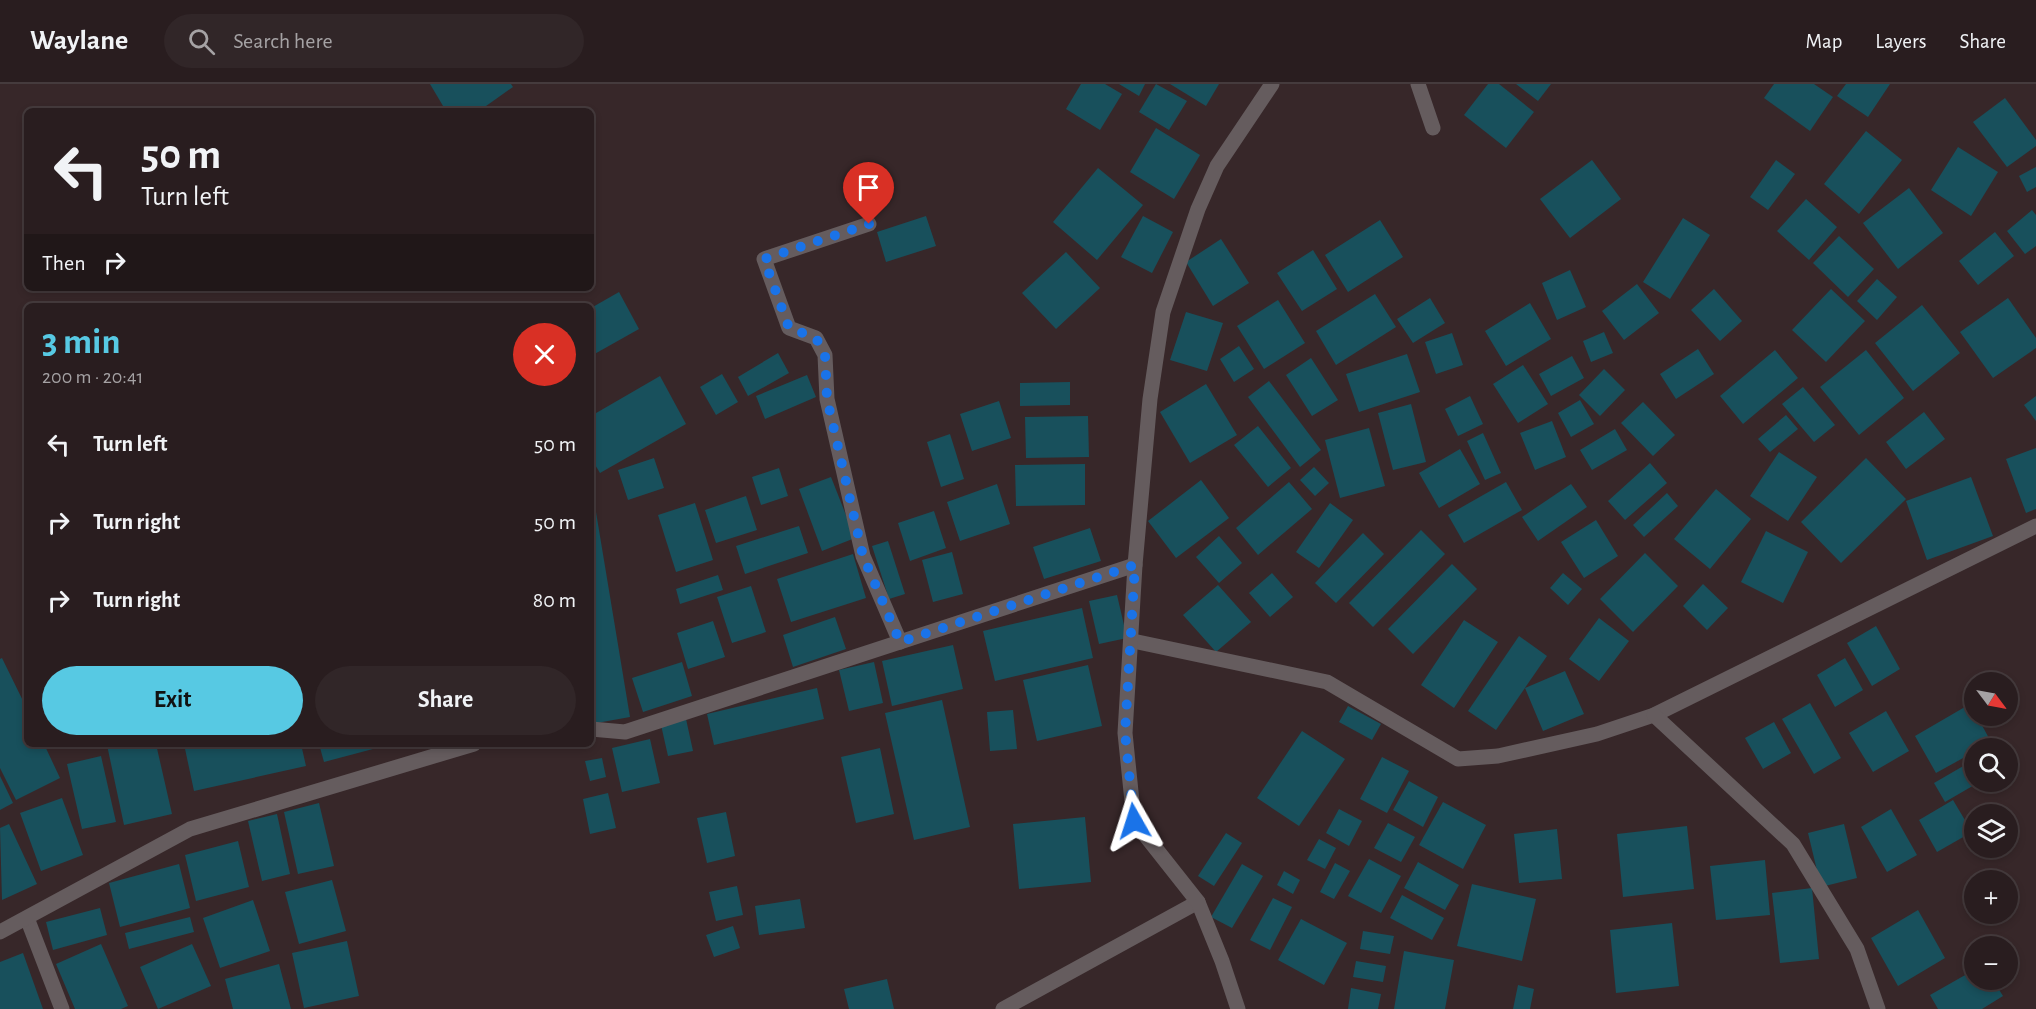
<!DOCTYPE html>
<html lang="en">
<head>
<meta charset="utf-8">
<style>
  :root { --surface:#291d1f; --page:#312628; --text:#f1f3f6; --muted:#a5a2a4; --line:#453b3d; --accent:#57c9e3 }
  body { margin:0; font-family:"Alegreya Sans",sans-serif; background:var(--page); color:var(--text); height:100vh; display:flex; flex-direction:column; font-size:22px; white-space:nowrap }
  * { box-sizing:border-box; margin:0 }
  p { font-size:20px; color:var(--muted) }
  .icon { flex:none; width:33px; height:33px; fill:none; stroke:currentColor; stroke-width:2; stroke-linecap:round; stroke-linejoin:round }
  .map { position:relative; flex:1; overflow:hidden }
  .sheet { position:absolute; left:24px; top:219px; width:570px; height:444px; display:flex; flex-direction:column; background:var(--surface); border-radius:9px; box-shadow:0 3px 9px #0003,0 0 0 2px var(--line) }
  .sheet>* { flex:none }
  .top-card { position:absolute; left:24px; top:24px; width:570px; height:183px; border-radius:9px; box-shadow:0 3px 9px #0003,0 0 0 2px var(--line); background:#291d1f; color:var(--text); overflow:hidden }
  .needle { width:39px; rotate:122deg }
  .buttons { position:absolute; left:1964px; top:588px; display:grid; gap:12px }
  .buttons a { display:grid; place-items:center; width:54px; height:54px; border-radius:50%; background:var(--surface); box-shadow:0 3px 9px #0003,0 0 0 2px var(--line); font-size:30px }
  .pin { position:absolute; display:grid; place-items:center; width:51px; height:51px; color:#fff; margin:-62px -26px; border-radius:50% 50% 50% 0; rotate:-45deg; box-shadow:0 0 6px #0007 }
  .pin .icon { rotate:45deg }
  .me { position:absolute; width:66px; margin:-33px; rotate:354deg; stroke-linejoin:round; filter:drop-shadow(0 0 4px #0008) }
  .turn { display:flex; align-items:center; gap:21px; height:126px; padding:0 18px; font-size:27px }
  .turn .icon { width:78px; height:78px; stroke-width:2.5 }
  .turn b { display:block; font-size:42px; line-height:51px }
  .then { display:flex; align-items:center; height:57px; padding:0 18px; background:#0003; gap:12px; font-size:22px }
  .round { display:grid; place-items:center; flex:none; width:63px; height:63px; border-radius:32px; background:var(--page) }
  .headline { display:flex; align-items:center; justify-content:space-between; height:102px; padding:0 18px }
  h1 { font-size:36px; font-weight:700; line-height:45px; color:var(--accent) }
  .action { display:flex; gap:12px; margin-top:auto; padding:12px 18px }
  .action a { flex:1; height:69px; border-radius:36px; background:var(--accent); color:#111; font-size:24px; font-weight:700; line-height:69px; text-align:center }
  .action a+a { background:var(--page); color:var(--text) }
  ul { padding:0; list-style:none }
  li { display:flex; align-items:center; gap:18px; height:78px; padding:0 18px }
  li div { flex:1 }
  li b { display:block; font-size:22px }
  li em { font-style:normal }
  header { display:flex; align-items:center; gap:36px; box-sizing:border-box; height:84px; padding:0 30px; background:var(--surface); border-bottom:2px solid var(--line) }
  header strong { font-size:28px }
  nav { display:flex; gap:33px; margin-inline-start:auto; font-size:21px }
  .search { width:420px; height:54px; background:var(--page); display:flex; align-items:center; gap:15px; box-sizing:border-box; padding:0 21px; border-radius:33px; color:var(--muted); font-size:22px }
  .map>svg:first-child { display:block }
  .building { fill:#18505c }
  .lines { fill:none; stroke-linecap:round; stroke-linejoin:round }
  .minor { stroke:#655c5e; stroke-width:15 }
  .route { stroke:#1a73e8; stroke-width:10; stroke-dasharray:0 18 }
</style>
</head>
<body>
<header>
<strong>Waylane</strong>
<div class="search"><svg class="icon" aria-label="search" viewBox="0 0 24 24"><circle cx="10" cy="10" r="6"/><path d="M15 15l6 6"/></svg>Search here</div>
<nav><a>Map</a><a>Layers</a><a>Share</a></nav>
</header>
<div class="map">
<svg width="2036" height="925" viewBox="0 0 2036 925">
  <rect width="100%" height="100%" fill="#372729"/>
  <!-- building -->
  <g class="building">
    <path d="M430 0H511L513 3 479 27H446Z"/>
    <path d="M1081 0H1105L1122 10 1100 46 1066 25Z"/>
    <path d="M1119 0H1145L1139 12Z"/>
    <path d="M1156 0 1187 17 1169 46 1139 28Z"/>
    <path d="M1170 0H1219L1206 22Z"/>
    <path d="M1488 0H1499L1534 28 1506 64 1464 31Z"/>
    <path d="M1516 0H1551L1538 17Z"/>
    <path d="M1774 0H1814L1833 13 1810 47 1764 14Z"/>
    <path d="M1846 0H1890L1868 33 1837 12Z"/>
    <path d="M2005 14 2036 56V62L2007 83 1973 38Z"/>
    <path d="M1156 44 1200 71 1174 115 1130 88Z"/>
    <path d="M1866 47 1902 76 1859 130 1824 100Z"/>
    <path d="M1958 63 1998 88 1971 132 1931 106Z"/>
    <path d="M1592 76 1621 115 1570 154 1540 115Z"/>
    <path d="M1776 76 1795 90 1768 126 1750 113Z"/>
    <path d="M2036 83V103L2027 108 2019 92Z"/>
    <path d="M1098 84 1143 121 1097 176 1053 138Z"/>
    <path d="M1909 104 1943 149 1898 185 1863 139Z"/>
    <path d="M1806 115 1837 143 1809 176 1777 147Z"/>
    <path d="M2032 126 2036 131V162L2025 170 2007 147Z"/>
    <path d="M926 132 936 162 886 178 877 148Z"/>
    <path d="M1143 132 1173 148 1152 189 1121 173Z"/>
    <path d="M1683 134 1710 151 1670 215 1643 198Z"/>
    <path d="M1380 136 1403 173 1348 208 1325 171Z"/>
    <path d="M1995 148 2014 172 1978 201 1959 177Z"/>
    <path d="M1839 152 1874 185 1848 213 1813 179Z"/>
    <path d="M1221 155 1249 199 1213 222 1186 178Z"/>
    <path d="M1313 166 1337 205 1302 227 1277 189Z"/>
    <path d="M1066 168 1100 204 1056 245 1022 209Z"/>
    <path d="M1570 186 1586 223 1557 236 1542 199Z"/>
    <path d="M1877 195 1897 213 1877 236 1857 217Z"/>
    <path d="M1637 200 1659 229 1624 256 1602 227Z"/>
    <path d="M1714 205 1742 237 1720 257 1691 226Z"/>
    <path d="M1831 205 1865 237 1826 278 1792 246Z"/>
    <path d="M619 208 639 245 591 272V224Z"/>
    <path d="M1375 210 1396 243 1336 281 1316 247Z"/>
    <path d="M1430 214 1445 239 1413 259 1397 235Z"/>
    <path d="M2008 214 2036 254V264L1993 294 1960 248Z"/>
    <path d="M1278 216 1305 259 1264 285 1237 242Z"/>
    <path d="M1530 219 1551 255 1506 282 1485 247Z"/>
    <path d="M1922 221 1960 269 1913 307 1875 259Z"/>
    <path d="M1186 228 1223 239 1207 287 1170 276Z"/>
    <path d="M1604 248 1613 269 1591 278 1583 257Z"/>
    <path d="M1452 249 1463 281 1436 290 1425 258Z"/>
    <path d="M1239 262 1254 285 1234 298 1220 275Z"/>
    <path d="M1698 265 1714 290 1676 315 1660 290Z"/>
    <path d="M1775 266 1798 294 1743 340 1720 312Z"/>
    <path d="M1866 266 1904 314 1859 351 1820 303Z"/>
    <path d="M778 269 789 289 748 312 738 293Z"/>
    <path d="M1407 270 1420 308 1359 328 1346 290Z"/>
    <path d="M1572 272 1584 294 1551 312 1539 290Z"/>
    <path d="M1311 274 1338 316 1312 332 1286 291Z"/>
    <path d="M1523 281 1548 320 1518 339 1493 300Z"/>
    <path d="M1604 285 1625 306 1600 332 1579 311Z"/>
    <path d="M722 290 738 318 716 331 700 303Z"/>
    <path d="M807 291 816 313 765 335 756 312Z"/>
    <path d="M660 292 686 340 600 389 591 374V332Z"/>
    <path d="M1269 297 1321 366 1300 383 1248 313Z"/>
    <path d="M1070 298V321L1020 322V299Z"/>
    <path d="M1206 300 1237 351 1190 379 1160 328Z"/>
    <path d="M1803 303 1835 341 1814 358 1782 320Z"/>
    <path d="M1470 312 1483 340 1458 352 1445 325Z"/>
    <path d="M2036 312V337L2024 321Z"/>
    <path d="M1580 316 1594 340 1571 353 1558 329Z"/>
    <path d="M999 317 1011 354 972 367 960 330Z"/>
    <path d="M1643 318 1675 351 1653 372 1621 339Z"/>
    <path d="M1411 320 1426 378 1393 386 1378 329Z"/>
    <path d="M1924 328 1945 355 1906 385 1886 358Z"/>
    <path d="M1786 331 1798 345 1770 368 1758 355Z"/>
    <path d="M1088 332 1089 373 1026 374 1025 333Z"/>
    <path d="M1552 337 1566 373 1535 386 1520 349Z"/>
    <path d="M1258 342 1291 384 1268 403 1234 361Z"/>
    <path d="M1369 344 1385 402 1340 414 1325 356Z"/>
    <path d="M1615 345 1627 366 1592 386 1580 366Z"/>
    <path d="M1483 349 1501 389 1485 396 1467 357Z"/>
    <path d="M950 350 964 395 941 403 927 358Z"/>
    <path d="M2036 364V425L2026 429 2006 375Z"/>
    <path d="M1460 365 1480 400 1439 424 1419 389Z"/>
    <path d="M1779 368 1817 393 1788 437 1750 412Z"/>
    <path d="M654 374 664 404 628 416 618 386Z"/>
    <path d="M1866 374 1906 415 1841 479 1801 438Z"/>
    <path d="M1650 379 1667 399 1625 436 1608 417Z"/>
    <path d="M1085 380V421L1016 422 1015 381Z"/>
    <path d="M1314 383 1329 399 1315 412 1300 396Z"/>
    <path d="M779 384 788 412 761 421 752 393Z"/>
    <path d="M831 393 855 454 822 467 799 405Z"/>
    <path d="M1971 393 1993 452 1927 476 1906 417Z"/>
    <path d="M1201 396 1229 434 1176 474 1148 437Z"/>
    <path d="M1289 398 1312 425 1258 471 1236 444Z"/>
    <path d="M1506 398 1522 426 1464 459 1448 431Z"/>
    <path d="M997 400 1010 440 960 457 947 418Z"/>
    <path d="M1571 400 1587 423 1538 457 1522 433Z"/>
    <path d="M1716 405 1751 435 1710 485 1674 455Z"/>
    <path d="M1667 409 1678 422 1644 453 1633 441Z"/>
    <path d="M746 412 757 446 716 459 705 426Z"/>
    <path d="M695 419 713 476 676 488 658 431Z"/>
    <path d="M1330 419 1353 436 1319 484 1296 468Z"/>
    <path d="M934 427 946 464 910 477 898 439Z"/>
    <path d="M596 428 630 633 591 640V429Z"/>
    <path d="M1596 436 1618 472 1584 494 1561 458Z"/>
    <path d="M799 442 808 469 745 490 736 462Z"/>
    <path d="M1090 444 1101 477 1044 495 1033 463Z"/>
    <path d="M1421 446 1445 470 1373 543 1349 519Z"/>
    <path d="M1766 447 1808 468 1783 519 1741 498Z"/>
    <path d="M1363 449 1384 470 1336 519 1315 499Z"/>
    <path d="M1219 452 1242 479 1219 499 1196 473Z"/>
    <path d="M888 457 905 510 889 515 872 462Z"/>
    <path d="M952 468 963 510 933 518 922 476Z"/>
    <path d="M1645 469 1678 502 1633 548 1600 515Z"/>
    <path d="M853 470 866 514 791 538 777 495Z"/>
    <path d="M1452 480 1477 505 1413 570 1388 545Z"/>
    <path d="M1272 489 1293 513 1270 533 1249 509Z"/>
    <path d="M1563 489 1582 505 1568 521 1550 504Z"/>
    <path d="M718 491 723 506 680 520 676 505Z"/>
    <path d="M1703 500 1728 524 1707 546 1683 522Z"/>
    <path d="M1218 501 1251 538 1216 568 1183 531Z"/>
    <path d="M751 502 766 548 732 559 717 513Z"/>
    <path d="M1117 511 1127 554 1099 560 1089 517Z"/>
    <path d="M1082 524 1093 574 995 597 983 547Z"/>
    <path d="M835 533 846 565 793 583 783 551Z"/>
    <path d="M1599 534 1629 557 1599 597 1569 575Z"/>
    <path d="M1464 536 1498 558 1454 624 1421 601Z"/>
    <path d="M713 537 725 573 688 585 677 549Z"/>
    <path d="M1876 542 1900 585 1872 602 1847 559Z"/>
    <path d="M1519 552 1547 572 1496 646 1468 627Z"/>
    <path d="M953 561 963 605 892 622 882 577Z"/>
    <path d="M2 574 27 625V660H44L60 694 16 716 0 684V575Z"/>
    <path d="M1845 574 1863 606 1835 623 1817 591Z"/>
    <path d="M682 578 692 612 643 628 632 594Z"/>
    <path d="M874 578 883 619 849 627 839 586Z"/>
    <path d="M1088 581 1102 642 1037 657 1023 596Z"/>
    <path d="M1565 587 1584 630 1543 647 1525 604Z"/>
    <path d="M817 604 824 635 714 661 707 630Z"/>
    <path d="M942 616 970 743 914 756 885 629Z"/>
    <path d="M1810 619 1841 674 1814 690 1782 635Z"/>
    <path d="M1970 620 1974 632H1977L1991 658 1974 664V668L1936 689 1915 652Z"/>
    <path d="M1348 622 1381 640 1372 656 1339 638Z"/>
    <path d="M1013 626 1017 665 990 667 987 628Z"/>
    <path d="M1886 627 1909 667 1873 688 1849 649Z"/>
    <path d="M686 635 693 667 668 672 661 641Z"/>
    <path d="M1774 638 1791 669 1763 685 1745 654Z"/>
    <path d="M1302 647 1345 675 1299 742 1257 714Z"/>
    <path d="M650 655 660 699 622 708 612 664Z"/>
    <path d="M113 660H156L172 730 124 741 107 661Z"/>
    <path d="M184 660H301L306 682 194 707Z"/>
    <path d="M319 660H387L388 661 324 678Z"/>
    <path d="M880 664 894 730 856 739 841 673Z"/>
    <path d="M101 672 116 738 82 745 67 680Z"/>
    <path d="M1382 673 1409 687 1387 729 1360 715Z"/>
    <path d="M602 674 606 693 590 697 585 677Z"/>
    <path d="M1965 681 1976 700 1945 718 1934 699Z"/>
    <path d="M0 692 13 719 0 726Z"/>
    <path d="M1409 697 1438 713 1423 743 1393 726Z"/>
    <path d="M608 709 616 744 590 750 583 715Z"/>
    <path d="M62 714 83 771 41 787 20 729Z"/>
    <path d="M1953 716 1972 748 1937 768 1919 736Z"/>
    <path d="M1443 718 1486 741 1463 785 1419 761Z"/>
    <path d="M319 719 334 782 298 790 284 728Z"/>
    <path d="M1339 725 1362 737 1349 762 1326 749Z"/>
    <path d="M1891 725 1917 771 1887 788 1861 743Z"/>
    <path d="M726 728 735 772 707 779 697 734Z"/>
    <path d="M277 730 290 790 262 797 248 737Z"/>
    <path d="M1085 733 1091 798 1019 805 1013 740Z"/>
    <path d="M1388 739 1415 753 1401 778 1374 764Z"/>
    <path d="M9 740 37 800 2 816 0 744Z"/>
    <path d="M1844 740 1857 794 1821 803 1808 749Z"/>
    <path d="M1687 742 1694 805 1623 813 1617 750Z"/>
    <path d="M1557 745 1562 795 1519 799 1514 750Z"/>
    <path d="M1226 749 1242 759 1214 802 1198 792Z"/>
    <path d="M1319 755 1336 764 1325 785 1307 776Z"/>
    <path d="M238 757 249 803 196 817 185 771Z"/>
    <path d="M1369 775 1401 792 1381 829 1348 812Z"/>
    <path d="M1765 776 1770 831 1716 836 1710 782Z"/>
    <path d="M1418 778 1459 801 1445 826 1404 804Z"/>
    <path d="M1335 779 1350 787 1334 815 1320 808Z"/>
    <path d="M179 780 190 824 120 843 109 799Z"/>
    <path d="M1242 780 1263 792 1232 844 1211 833Z"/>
    <path d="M1284 787 1300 796 1293 810 1277 801Z"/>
    <path d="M332 796 346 847 299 860 285 808Z"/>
    <path d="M1472 800 1536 815 1522 877 1457 862Z"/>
    <path d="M737 802 743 831 716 837 709 808Z"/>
    <path d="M1812 804 1819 875 1780 879 1772 809Z"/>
    <path d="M1402 811 1444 834 1432 856 1390 834Z"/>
    <path d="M1273 814 1292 823 1270 866 1250 856Z"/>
    <path d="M800 815 805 844 759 851 755 822Z"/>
    <path d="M253 816 270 867 220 884 203 834Z"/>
    <path d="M100 824 107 851 53 866 46 838Z"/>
    <path d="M1918 826 1945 874 1898 902 1871 854Z"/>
    <path d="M190 833 194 848 129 865 125 849Z"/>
    <path d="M1301 835 1347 859 1324 901 1278 876Z"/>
    <path d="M1672 839 1679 902 1616 909 1610 846Z"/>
    <path d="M733 842 740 864 714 873 706 851Z"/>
    <path d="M1363 847 1394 852 1390 870 1360 865Z"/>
    <path d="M347 857 359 912 304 924 292 869Z"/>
    <path d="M101 860 128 922 121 925H75L56 880Z"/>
    <path d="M192 860 211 902 158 925 140 883Z"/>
    <path d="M1404 867 1454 876 1445 925H1394Z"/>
    <path d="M23 869 43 925H0V878Z"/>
    <path d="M1356 877 1386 882 1383 898 1353 893Z"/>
    <path d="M279 880 291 925H233L225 895Z"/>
    <path d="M1974 886V896H1993L2003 912 1982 925H1938L1930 911Z"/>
    <path d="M887 895 894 925H849L844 905Z"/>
    <path d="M1518 901 1534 905 1530 925H1513Z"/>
    <path d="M1351 904 1381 910 1378 925H1348Z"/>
  </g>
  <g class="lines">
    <!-- minor -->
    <g class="minor">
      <path d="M1418 0 1433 44"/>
      <path d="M869 140 764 175 789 244 816 254 825 271 827 315 863 472 900 558"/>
      <path d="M1133 557 1327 598 1458 675 1498 672 1597 650 1654 631 2036 442"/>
      <path d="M1654 631 1793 760 1857 865 1878 925"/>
      <path d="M591 645 625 648 1135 481"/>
      <path d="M27 834 62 925"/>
      <path d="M0 848 190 745 474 660"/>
      <path d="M1003 925 1198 818"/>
      <path d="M1238 925 1222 877 1198 818 1134 737 1125 649 1135 481 1150 315 1163 228 1198 125 1217 82 1272 0"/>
    </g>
  </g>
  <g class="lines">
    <!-- route -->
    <path class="route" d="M869 140 764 175 789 244 816 254 825 271 827 315 863 472 900 558 1135 481 1125 649 1134 737"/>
  </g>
</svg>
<div class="buttons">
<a><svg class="needle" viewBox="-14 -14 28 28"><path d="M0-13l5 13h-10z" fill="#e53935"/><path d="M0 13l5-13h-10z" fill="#a5a2a4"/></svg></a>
<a><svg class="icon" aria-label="search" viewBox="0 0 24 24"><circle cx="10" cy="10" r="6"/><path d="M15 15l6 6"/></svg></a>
<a><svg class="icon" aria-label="layers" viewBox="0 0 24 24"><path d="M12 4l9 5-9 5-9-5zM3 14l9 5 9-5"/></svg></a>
<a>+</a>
<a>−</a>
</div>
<div class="pin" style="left:869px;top:140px;background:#d93025"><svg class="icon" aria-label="arrive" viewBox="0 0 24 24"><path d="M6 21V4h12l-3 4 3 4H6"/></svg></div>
<svg class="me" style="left:1134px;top:737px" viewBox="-20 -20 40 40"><path d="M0-17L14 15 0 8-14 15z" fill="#1a73e8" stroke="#fff" stroke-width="4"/></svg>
<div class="top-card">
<div class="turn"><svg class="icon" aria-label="left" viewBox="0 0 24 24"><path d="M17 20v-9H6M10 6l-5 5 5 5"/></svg><div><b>50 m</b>Turn left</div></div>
<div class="then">Then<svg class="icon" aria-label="right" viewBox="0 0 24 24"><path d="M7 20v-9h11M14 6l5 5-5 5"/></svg></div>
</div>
<section class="sheet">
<div class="headline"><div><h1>3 min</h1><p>200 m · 20:41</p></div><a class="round" style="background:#d93025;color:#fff"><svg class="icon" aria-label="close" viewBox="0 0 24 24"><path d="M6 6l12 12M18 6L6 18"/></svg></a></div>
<ul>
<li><svg class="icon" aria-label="left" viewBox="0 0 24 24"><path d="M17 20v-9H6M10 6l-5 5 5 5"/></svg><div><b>Turn left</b></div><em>50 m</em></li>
<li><svg class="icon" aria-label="right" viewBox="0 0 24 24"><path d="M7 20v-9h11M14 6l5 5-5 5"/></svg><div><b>Turn right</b></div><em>50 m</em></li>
<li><svg class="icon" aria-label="right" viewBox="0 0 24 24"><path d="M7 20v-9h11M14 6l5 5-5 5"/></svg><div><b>Turn right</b></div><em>80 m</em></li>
</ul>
<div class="action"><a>Exit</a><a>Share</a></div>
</section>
</div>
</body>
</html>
